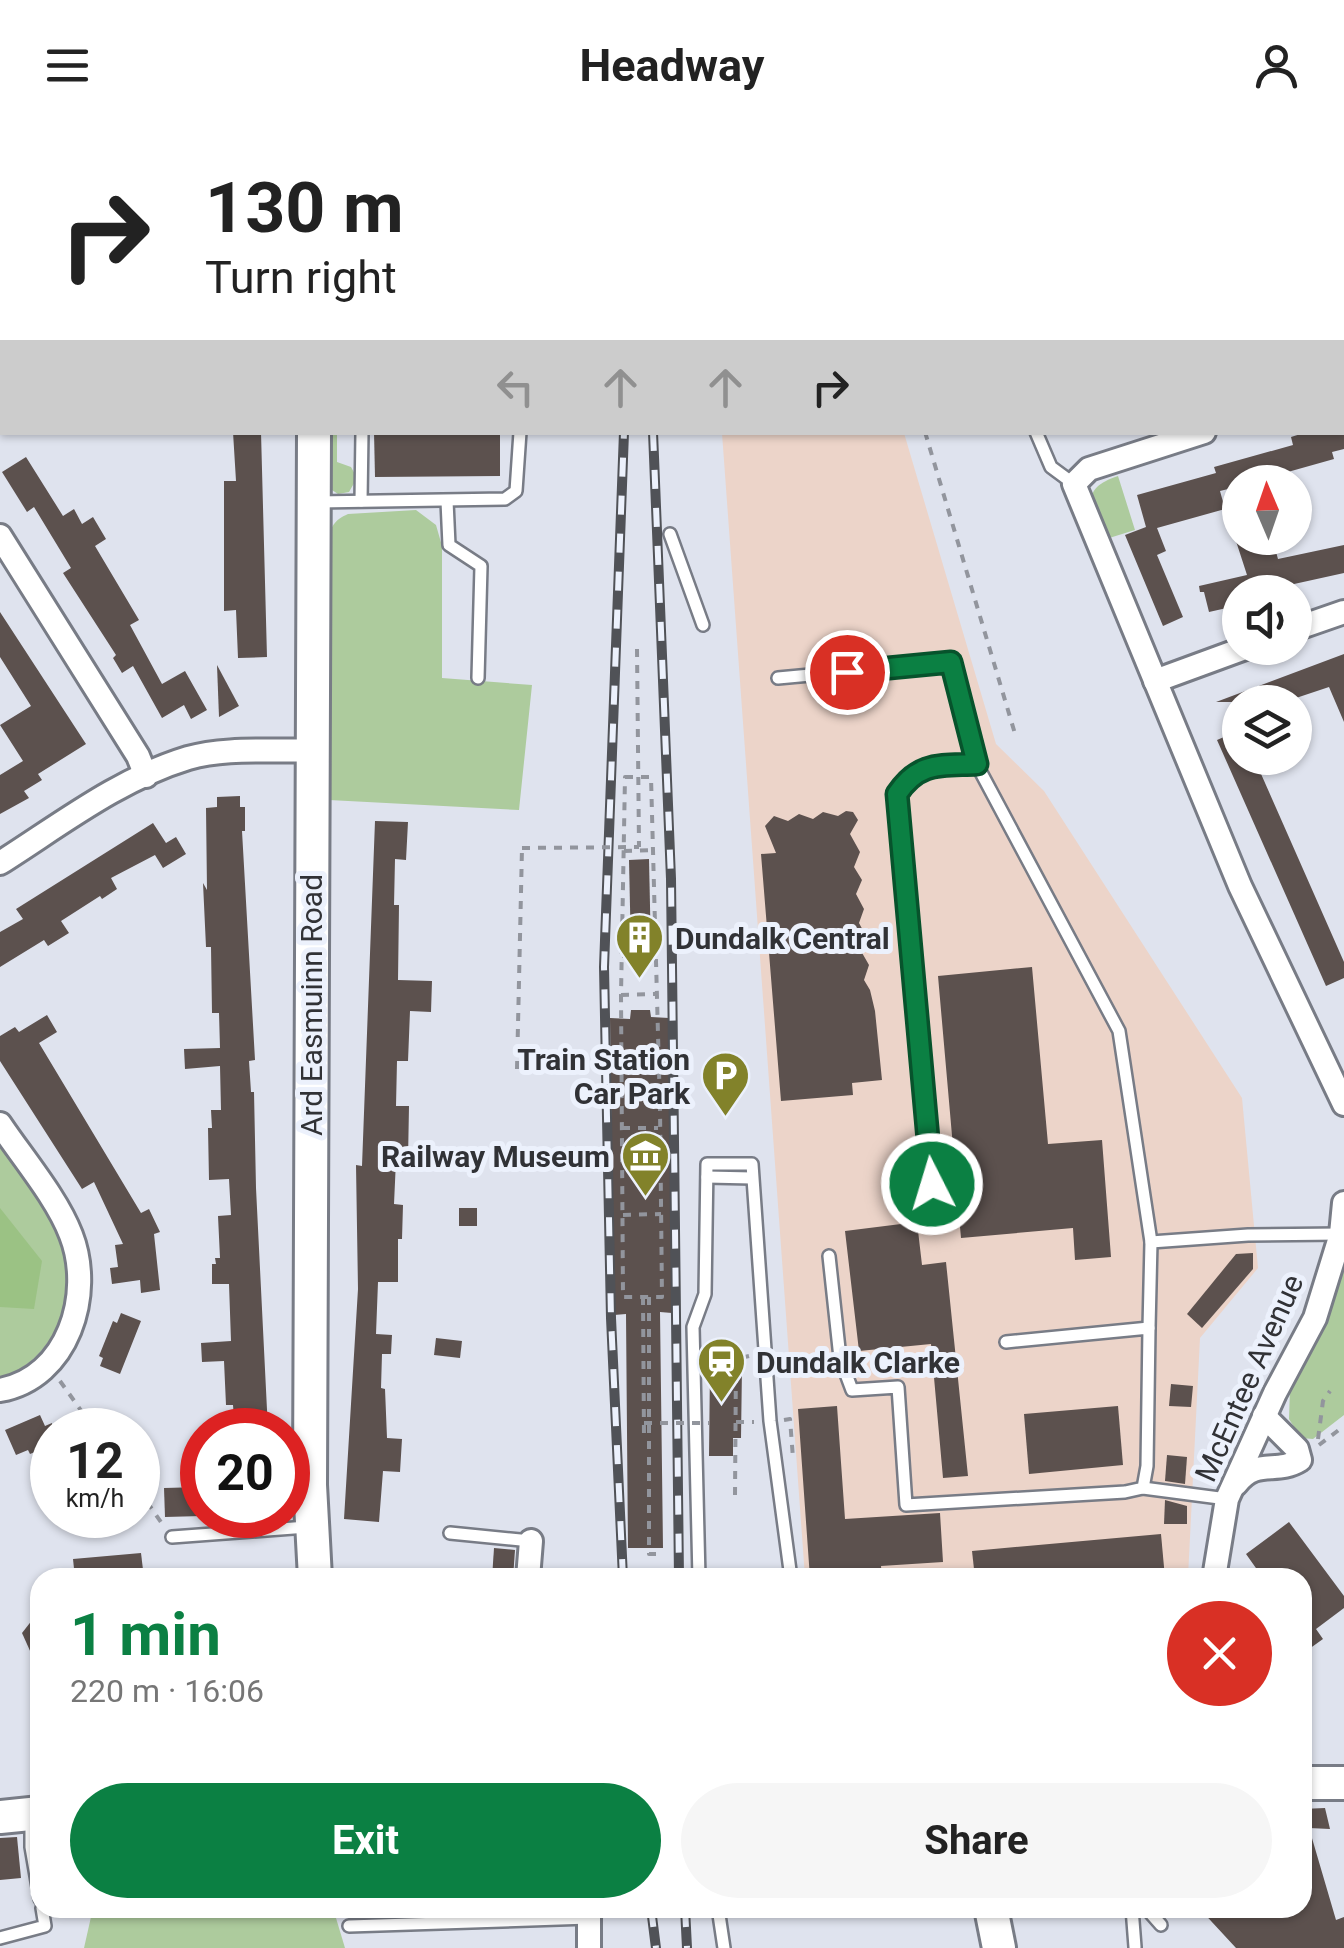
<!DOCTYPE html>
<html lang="en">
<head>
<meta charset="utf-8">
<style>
  :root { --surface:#fff; --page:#f6f6f6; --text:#222; --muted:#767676; --accent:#0b8043 }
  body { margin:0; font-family:Roboto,sans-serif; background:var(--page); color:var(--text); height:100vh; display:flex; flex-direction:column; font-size:38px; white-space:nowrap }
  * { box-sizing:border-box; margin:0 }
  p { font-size:32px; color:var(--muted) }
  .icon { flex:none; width:55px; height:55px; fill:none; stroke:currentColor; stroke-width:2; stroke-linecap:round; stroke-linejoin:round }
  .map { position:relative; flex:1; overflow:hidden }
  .panel { position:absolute; left:30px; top:1438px; width:1282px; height:350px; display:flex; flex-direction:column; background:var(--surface); border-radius:30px; box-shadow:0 2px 8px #0004 }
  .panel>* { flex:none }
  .hud { position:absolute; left:0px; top:0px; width:1345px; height:305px; box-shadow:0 2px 8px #0004; background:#fff; color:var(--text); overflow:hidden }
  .needle { width:65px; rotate:358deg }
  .buttons { position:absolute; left:1222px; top:335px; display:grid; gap:20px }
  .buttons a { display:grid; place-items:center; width:90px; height:90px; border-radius:50%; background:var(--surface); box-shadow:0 2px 8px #0004; font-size:50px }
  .speed { position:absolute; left:30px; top:1278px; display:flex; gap:20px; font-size:50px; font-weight:700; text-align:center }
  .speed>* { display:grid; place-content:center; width:130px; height:130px; border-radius:50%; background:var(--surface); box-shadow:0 2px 8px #0004; line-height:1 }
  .speed small { font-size:25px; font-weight:400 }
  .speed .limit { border:15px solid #d22; background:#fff; color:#111 }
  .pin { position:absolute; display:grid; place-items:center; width:85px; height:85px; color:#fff; margin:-42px; border:5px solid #fff; border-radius:50%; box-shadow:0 2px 10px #0007 }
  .me { position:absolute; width:110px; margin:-55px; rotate:355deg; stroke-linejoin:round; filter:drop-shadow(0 0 8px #0008) }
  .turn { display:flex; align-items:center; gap:35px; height:210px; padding:0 40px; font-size:45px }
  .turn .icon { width:130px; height:130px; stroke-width:2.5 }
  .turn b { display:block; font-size:70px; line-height:85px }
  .lanes { display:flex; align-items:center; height:95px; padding:0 40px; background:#0003; justify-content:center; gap:50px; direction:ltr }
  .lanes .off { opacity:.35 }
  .round { display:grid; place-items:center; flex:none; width:105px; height:105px; border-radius:52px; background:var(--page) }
  .headline { display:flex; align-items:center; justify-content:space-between; height:170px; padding:0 40px }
  h1 { font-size:60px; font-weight:700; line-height:75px; color:var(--accent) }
  .primary-button { display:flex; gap:20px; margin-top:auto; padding:20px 40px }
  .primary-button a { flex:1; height:115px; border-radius:60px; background:var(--accent); color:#fff; font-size:40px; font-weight:700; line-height:115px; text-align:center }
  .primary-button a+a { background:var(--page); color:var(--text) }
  header { display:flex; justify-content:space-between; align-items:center; height:130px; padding:0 40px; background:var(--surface); font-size:45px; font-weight:700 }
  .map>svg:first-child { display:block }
  .industrial { fill:#ecd4c9 }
  .green { fill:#adcb9d }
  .forest { fill:#9bc284 }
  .building { fill:#5c514e }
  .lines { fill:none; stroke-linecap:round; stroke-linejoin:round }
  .lane-casing { stroke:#787c86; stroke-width:16 }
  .street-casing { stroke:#787c86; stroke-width:28 }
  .secondary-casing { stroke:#787c86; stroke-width:38 }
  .path { stroke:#92959d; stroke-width:4; stroke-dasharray:8 8; stroke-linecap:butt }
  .lane { stroke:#fff; stroke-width:11 }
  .street { stroke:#fff; stroke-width:22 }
  .secondary { stroke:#fff; stroke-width:32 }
  .rail-casing { stroke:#505257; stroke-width:10 }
  .rail { stroke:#ecf1fc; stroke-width:6; stroke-dasharray:19; stroke-linecap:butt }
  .path-bridge { stroke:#92959d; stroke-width:4; stroke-dasharray:8 8; stroke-linecap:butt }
  .route-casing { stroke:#07532c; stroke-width:25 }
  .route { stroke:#0b8043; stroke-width:18 }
  .labels { text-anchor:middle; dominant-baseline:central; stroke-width:10; stroke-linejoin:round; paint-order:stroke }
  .poi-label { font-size:30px; font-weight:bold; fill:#313236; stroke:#ecf1fc; text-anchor:start }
  .street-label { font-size:30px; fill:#313236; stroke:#ecf1fc }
</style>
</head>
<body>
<header><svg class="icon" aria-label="menu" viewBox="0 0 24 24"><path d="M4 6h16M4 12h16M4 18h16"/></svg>Headway<svg class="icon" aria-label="person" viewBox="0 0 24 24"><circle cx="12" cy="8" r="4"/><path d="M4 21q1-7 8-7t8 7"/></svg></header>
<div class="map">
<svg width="1344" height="1818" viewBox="0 0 1344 1818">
  <rect width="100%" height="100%" fill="#dfe3ee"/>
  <!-- industrial -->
  <path class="industrial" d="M722 303H904L996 614 1044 661 1242 968 1258 1138 1200 1208 1188 1447H805Z"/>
  <!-- green -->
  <g class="green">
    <path d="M330 303H337V332L351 337 357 348 349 362 338 364 332 360Z"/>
    <path d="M1118 346 1135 400 1106 409C1094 378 1076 360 1118 346Z"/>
    <path d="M416 380 436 395 442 416V548L532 555 519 680 329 670 327 411C331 397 334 390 348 384Z"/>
    <path d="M0 1013C19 1042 44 1073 58 1106 82 1159 58 1230 0 1248Z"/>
    <path d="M1344 1117V1285L1313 1309 1301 1308 1289 1289 1290 1259Z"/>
    <path d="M93 1778H333L345 1818H84Z"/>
  </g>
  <!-- forest -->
  <path class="forest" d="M0 1078 42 1131 34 1179 0 1177Z"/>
  <!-- building -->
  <g class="building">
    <path d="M233 302H261L267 527 238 528 236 480 224 481V351H236Z"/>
    <path d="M374 302H500V346L375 347Z"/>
    <path d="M1307 302H1344V319L1332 322 1334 329 1252 352H1240V356L1220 361 1225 379 1157 398 1166 421 1157 425 1183 487 1163 496 1125 405 1146 397 1137 365 1216 343 1214 337 1293 315 1291 307Z"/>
    <path d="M26 327 63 386 74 379 82 394 93 387 106 409 95 416 139 490 130 495 162 554 185 541 207 580 191 589 184 575 162 588 133 536 122 543 113 528 116 525 63 443 71 438 34 377 27 382 2 342Z"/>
    <path d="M1235 408H1272L1278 429 1344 415V443L1285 456 1287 462H1240V475L1209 482 1204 462H1200L1199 456 1247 445Z"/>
    <path d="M0 482 86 614 38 644 42 650 24 661 29 668 0 684V645L23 631 0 595 31 576 0 527Z"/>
    <path d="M1344 524V592L1329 557 1284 572H1216Z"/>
    <path d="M217 535 239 576 219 587Z"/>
    <path d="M1240 600V628H1254L1344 832V848L1326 856 1217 610Z"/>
    <path d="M240 666V677H245V701H242L255 930 249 931 251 962H254L256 1058 268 1300H244V1287L234 1288 233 1275H226L224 1231 202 1232 201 1213 231 1211 229 1154H212V1134H216L215 1128H220L218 1086 231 1085 229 1049 209 1050 208 998H212L211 980H221L220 936 185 939 184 919 220 918 219 883H212L211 817H206L203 753 207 760 206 678 217 677V667Z"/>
    <path d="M846 681 853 682 858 690 850 704 860 722 854 737 862 750 856 764 864 779 859 793 866 806 861 821 869 835 864 850 870 860 875 881 882 950 852 953 853 965 781 971 761 724 776 723 765 696 774 686 788 691 799 684 813 689 823 682 838 686Z"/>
    <path d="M375 691 408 692 406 730 395 729 394 775H399L398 850 432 851 431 882 410 881 408 931H397L396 976H409L408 1030H396L394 1074 403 1075 402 1109H398V1152H378L376 1204 392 1205 391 1224H382L381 1258 385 1259 387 1308 402 1309 400 1342 383 1341 379 1392 344 1389 358 1159 356 1035 362 1036Z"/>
    <path d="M153 693 166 713 176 707 186 724 163 738 155 725 111 748 117 759 102 769 100 766 61 791 69 803 48 816 44 810 0 837V802L23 789 16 779Z"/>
    <path d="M649 729 651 823H631L629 730Z"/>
    <path d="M1032 837 1048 1014 1102 1010 1111 1127 1075 1130 1073 1098 961 1108 938 846Z"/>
    <path d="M631 880H650L651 887 669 888 672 1183 660 1182 663 1418H628L626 1184 614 1185 610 888 630 889Z"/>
    <path d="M47 885 57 902 39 913 141 1083 149 1079 160 1102 154 1104 160 1160 141 1163 140 1150 112 1154 110 1138 118 1137 115 1115 123 1114 94 1052 82 1059 0 931V906L15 897 19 902Z"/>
    <rect x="459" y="1078" width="18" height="18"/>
    <path d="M917 1092 922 1135 946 1132 968 1346 943 1348 931 1214 859 1221 845 1101Z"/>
    <path d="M1253 1123V1139L1202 1198 1187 1184 1236 1124Z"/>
    <path d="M121 1183 141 1191 120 1244 100 1236 103 1228 99 1226 113 1191 117 1193Z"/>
    <path d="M436 1208 462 1211 460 1228 434 1225Z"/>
    <path d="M710 1237H742L741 1308H733V1326H709Z"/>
    <path d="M1171 1254 1193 1256 1191 1277 1169 1276Z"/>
    <path d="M837 1276 845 1389 940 1383 943 1432 881 1436 882 1448H810L798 1279Z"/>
    <path d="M1118 1276 1123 1335 1029 1344 1024 1284Z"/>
    <path d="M40 1285 45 1296 52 1293V1315L30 1324 28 1320 16 1325 5 1300Z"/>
    <path d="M1167 1325 1187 1327 1185 1354 1165 1351Z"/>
    <path d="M202 1357V1386L165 1387 164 1358Z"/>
    <path d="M1165 1370 1187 1376V1394H1164Z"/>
    <path d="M1289 1392 1344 1466V1478L1316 1499 1323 1509 1302 1524V1448H1263L1246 1424Z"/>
    <path d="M1161 1404 1165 1448H975L972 1421Z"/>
    <path d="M494 1418 515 1420 513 1448H492Z"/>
    <path d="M141 1423 144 1448H75L73 1429Z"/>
    <path d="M40 1480V1543L22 1503Z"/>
    <path d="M1325 1678 1330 1699 1309 1698 1336 1790 1344 1787V1818H1236L1199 1778H1302V1679Z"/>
    <path d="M17 1707 21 1748 0 1750V1708Z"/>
  </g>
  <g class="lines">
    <defs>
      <g id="lane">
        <path d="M1036 302 1051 337 1074 354"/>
        <path d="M361 371 362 302"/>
        <path d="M447 371 449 415 481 436 478 548"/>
        <path d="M317 372 505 369 516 361 520 302"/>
        <path d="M670 404 703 495"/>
        <path d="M778 548 951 532 977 635"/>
        <path d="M707 1047 752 1048"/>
        <path d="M932 1054 897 663C919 631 941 636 977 635L1119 901 1151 1112 1149 1198"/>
        <path d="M1151 1112 1248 1105 1341 1104"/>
        <path d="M829 1126 840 1228 852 1260 898 1257 906 1375 1125 1362 1143 1358 1147 1336 1149 1198 1006 1212"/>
        <path d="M1143 1358 1227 1369"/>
        <path d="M450 1403 531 1411"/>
        <path d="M172 1407 307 1397"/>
        <path d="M699 1448 693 1197 705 1164 707 1034H752L770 1291 791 1448"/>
        <path d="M31 1688V1717L40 1769"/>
        <path d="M718 1778 724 1818"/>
        <path d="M1132 1778 1135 1817"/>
        <path d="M1146 1778 1161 1795"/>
        <path d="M349 1796 589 1788"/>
        <path d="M0 1808 45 1796 42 1778"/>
      </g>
      <g id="street">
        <path d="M1342 258 1344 257"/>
        <path d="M1204 302 1089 339 1074 354 1240 756 1344 974"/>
        <path d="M0 406 138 626 146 646"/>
        <path d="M1295 499 1344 482"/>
        <path d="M1155 551 1245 518"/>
        <path d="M0 733C60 695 119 649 188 628 227 617 271 622 311 620"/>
        <path d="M0 994C22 1027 57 1068 71 1105 94 1164 68 1248 0 1260"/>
        <path d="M1236 1354C1257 1327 1276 1345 1300 1330L1297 1319 1264 1286"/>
        <path d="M528 1448 531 1411"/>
        <path d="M1214 1448 1227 1369 1275 1263 1315 1188 1341 1104 1344 1073"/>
        <path d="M589 1818V1778"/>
      </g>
      <g id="secondary">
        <path d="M317 2V0"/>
        <path d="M314 302 310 1355 315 1448"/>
        <path d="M1302 1653H1344"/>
        <path d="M0 1687 40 1683"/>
        <path d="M991 1778 999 1818"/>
      </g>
    </defs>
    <!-- lane casing -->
    <use href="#lane" class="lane-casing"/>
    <!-- street casing -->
    <use href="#street" class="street-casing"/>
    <!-- secondary casing -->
    <use href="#secondary" class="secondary-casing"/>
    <!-- path -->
    <g class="path">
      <path d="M837 0V2"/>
      <path d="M1255 2 1256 0"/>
      <path d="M925 302 1016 607"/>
      <path d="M637 519 639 717"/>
      <path d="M625 647H651L660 978 662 1167H623L621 865Z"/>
      <path d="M624 721 654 720"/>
      <path d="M622 826H656"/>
      <path d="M621 865 656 864"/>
      <path d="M517 939 522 718"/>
      <path d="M622 998H658"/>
      <path d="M623 1085 661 1084"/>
      <path d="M643 1167 644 1308"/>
      <path d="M649 1167V1424H660"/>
      <path d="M709 1229H734"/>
      <path d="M60 1251 95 1300"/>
      <path d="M784 1290 790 1289 793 1328"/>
      <path d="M736 1292H754"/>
      <path d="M1318 1309 1323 1271 1330 1261"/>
      <path d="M1319 1315 1344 1296"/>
      <path d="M138 1359 163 1395"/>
      <path d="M735 1365 736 1229 749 1226"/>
    </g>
    <!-- lane -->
    <use href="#lane" class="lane"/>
    <!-- street -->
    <use href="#street" class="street"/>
    <!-- secondary -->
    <use href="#secondary" class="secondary"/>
    <defs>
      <g id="rail">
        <path d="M635 2V0"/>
        <path d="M653 302 671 749 679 1448"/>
        <path d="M623 1448 611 1188 604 837 624 302"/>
        <path d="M651 1778 656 1818"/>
        <path d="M685 1778 687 1818"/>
      </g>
    </defs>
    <!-- rail casing -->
    <use href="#rail" class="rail-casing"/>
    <!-- rail -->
    <use href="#rail" class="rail"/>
    <!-- path-bridge -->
    <g class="path-bridge">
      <path d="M522 718 639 717"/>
      <path d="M644 1293H709"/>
    </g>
  </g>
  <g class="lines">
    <defs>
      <path id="route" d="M847 542 951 532 977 634C941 636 919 631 897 664L932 1054"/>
    </defs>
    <!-- route casing -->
    <use href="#route" class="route-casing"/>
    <!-- route -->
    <use href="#route" class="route"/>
  </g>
  <!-- icons -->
  <defs>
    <symbol id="building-pin" viewBox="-11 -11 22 30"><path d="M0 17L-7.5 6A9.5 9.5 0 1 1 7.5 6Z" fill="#82822a" stroke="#ecf1fc"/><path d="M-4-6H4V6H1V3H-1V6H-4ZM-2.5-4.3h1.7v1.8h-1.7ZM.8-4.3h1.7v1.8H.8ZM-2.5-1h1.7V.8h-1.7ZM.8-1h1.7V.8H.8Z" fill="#fff"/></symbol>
    <symbol id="parking-pin" viewBox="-11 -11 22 30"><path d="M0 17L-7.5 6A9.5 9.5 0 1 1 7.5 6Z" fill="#82822a" stroke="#ecf1fc"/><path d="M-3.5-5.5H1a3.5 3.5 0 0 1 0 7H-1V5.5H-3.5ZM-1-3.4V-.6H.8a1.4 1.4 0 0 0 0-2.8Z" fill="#fff"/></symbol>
    <symbol id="museum-pin" viewBox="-11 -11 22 30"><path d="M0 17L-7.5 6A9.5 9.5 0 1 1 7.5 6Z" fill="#82822a" stroke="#ecf1fc"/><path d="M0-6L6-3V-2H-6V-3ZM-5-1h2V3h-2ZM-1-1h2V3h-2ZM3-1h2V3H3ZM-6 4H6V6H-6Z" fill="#fff"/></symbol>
    <symbol id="station-pin" viewBox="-11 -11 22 30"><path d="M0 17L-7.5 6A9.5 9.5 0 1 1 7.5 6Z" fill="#82822a" stroke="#ecf1fc"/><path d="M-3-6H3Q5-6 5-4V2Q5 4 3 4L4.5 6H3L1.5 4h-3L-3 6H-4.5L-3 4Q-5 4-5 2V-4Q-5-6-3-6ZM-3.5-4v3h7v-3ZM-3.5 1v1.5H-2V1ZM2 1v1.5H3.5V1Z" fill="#fff"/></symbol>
  </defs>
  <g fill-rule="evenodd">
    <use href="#building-pin" x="612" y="780" width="55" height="75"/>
    <use href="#parking-pin" x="698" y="918" width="55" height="75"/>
    <use href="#museum-pin" x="618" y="998" width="55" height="75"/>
    <use href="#station-pin" x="694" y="1204" width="55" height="75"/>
  </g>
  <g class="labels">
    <!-- poi labels -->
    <g class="poi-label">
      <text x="675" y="808">Dundalk Central</text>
      <text x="690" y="929" text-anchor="end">Train Station<tspan x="690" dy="34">Car Park</tspan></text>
      <text x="610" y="1026" text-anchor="end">Railway Museum</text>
      <text x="756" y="1232">Dundalk Clarke</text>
    </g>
    <!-- street labels -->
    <g class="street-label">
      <text transform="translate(311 875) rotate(-90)">Ard Easmuinn Road</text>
      <text transform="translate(1249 1248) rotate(-66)">McEntee Avenue</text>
    </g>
  </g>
</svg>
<div class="buttons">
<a><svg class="needle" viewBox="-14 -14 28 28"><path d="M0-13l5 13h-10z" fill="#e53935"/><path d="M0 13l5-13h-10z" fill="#767676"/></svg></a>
<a><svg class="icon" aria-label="sound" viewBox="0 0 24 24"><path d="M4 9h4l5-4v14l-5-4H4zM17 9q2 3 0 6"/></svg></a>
<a><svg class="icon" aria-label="layers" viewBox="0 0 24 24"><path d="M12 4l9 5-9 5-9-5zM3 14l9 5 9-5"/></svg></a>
</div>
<div class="speed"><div>12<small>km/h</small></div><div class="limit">20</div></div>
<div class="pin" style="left:847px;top:542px;background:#d93025"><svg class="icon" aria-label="arrive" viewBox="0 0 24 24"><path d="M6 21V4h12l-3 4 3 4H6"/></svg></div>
<svg class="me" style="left:932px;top:1054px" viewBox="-20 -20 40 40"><circle r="17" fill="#0b8043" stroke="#fff" stroke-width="3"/><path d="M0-11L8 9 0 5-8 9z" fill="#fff"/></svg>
<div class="hud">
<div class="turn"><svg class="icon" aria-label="right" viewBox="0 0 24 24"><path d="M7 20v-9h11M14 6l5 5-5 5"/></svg><div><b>130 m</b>Turn right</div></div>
<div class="lanes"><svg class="icon off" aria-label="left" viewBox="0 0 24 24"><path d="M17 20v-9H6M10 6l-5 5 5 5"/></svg><svg class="icon off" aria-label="ahead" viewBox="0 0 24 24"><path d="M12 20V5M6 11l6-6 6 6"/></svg><svg class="icon off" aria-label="ahead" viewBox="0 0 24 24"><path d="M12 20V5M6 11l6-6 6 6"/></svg><svg class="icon" aria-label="right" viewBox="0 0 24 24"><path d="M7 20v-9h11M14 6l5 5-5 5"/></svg></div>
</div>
<section class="panel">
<div class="headline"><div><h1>1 min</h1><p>220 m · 16:06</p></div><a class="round" style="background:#d93025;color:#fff"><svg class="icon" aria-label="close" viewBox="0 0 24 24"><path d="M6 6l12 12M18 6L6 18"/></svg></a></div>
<div class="primary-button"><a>Exit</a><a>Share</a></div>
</section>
</div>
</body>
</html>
